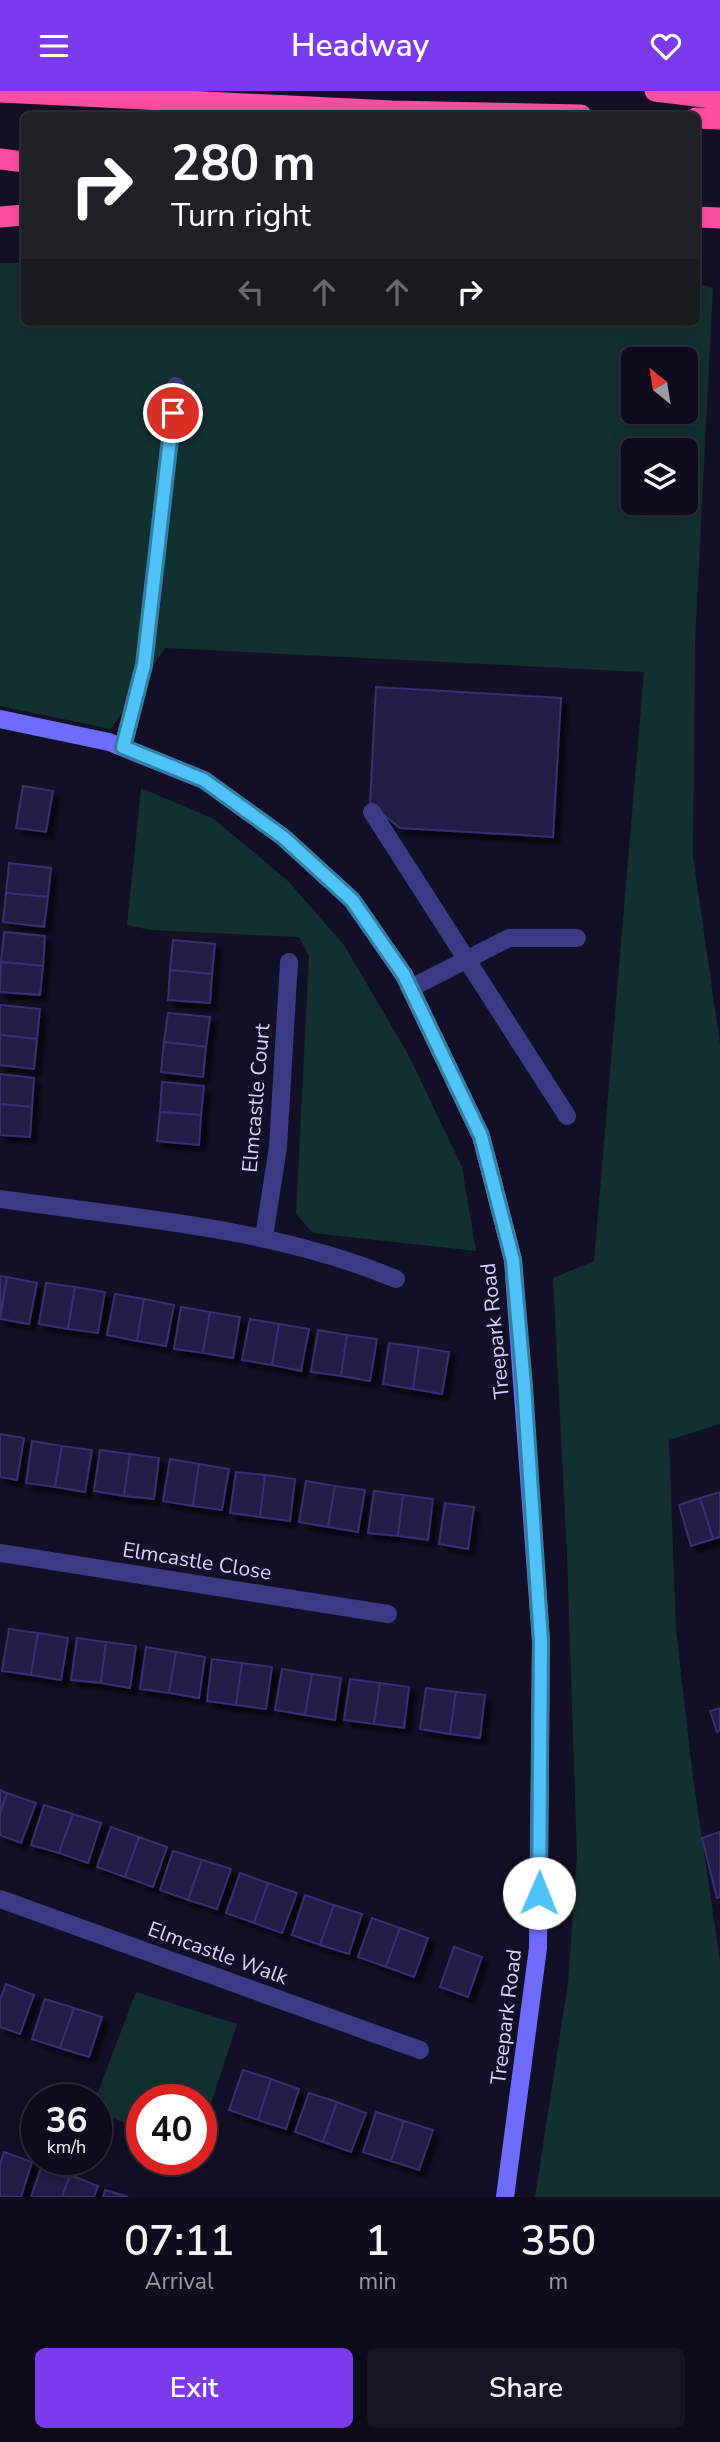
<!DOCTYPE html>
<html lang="en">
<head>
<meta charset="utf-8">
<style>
  :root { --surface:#0e0b1c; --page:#171425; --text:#f1f3f6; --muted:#9b9ba3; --line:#2e2b3b; --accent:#7c3aed }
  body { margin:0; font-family:"Nunito Sans",sans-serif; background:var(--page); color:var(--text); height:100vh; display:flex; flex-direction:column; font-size:26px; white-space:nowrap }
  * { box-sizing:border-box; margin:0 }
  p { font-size:23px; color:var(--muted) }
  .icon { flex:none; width:38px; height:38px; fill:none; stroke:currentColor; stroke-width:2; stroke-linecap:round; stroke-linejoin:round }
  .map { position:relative; height:2106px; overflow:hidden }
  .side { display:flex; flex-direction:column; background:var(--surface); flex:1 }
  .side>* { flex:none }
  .top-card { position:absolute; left:21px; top:21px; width:679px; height:214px; border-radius:10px; box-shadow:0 4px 18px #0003,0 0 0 2px var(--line); background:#202124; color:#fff; overflow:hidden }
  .needle { width:46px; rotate:330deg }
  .fabs { position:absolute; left:621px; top:256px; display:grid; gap:14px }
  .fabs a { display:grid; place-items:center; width:77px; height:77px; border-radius:10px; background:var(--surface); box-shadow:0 4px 18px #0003,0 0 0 2px var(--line); font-size:35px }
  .speed { position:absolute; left:21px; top:1993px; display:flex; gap:14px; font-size:35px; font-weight:700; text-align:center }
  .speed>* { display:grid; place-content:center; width:91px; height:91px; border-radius:50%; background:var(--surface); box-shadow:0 4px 18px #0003,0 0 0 2px var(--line); line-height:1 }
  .speed small { font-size:18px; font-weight:400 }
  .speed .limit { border:10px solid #d22; background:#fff; color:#111 }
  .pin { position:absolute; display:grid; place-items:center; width:60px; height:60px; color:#fff; margin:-30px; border:4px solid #fff; border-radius:50%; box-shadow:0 2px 7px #0007 }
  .me { position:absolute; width:77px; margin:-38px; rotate:1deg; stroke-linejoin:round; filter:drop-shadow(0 0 5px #0008) }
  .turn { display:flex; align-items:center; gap:24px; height:147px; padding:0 35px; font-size:32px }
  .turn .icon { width:91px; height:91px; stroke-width:2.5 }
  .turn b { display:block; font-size:49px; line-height:60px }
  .lanes { display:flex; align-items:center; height:66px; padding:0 35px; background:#0003; justify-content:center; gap:35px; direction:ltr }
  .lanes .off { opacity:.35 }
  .eta { display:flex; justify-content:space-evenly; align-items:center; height:119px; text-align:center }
  .eta b { font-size:42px; font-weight:600; line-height:49px }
  .button { display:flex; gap:14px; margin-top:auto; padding:14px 35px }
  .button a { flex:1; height:80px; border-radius:10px; background:var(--accent); color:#fff; font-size:28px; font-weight:600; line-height:80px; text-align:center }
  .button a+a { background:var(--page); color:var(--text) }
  header { display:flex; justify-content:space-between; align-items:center; height:91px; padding:0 35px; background:var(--accent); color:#fff; font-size:32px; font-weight:600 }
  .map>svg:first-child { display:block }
  .green { fill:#12302f; fill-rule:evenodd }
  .building { fill:#241b47; stroke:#3b2d73; stroke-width:2; filter:url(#shadow) }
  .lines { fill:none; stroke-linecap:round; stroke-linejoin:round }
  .lane { stroke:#3d3a85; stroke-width:18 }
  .street { stroke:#3d3a85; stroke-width:18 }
  .secondary { stroke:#6f6bff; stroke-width:18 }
  .highway { stroke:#ff4fa3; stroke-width:21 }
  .route-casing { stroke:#337fa1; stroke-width:18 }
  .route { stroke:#4fc3f7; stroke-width:12 }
  .labels { text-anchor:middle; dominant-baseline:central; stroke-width:5; stroke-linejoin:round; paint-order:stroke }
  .street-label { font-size:21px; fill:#d9d4ff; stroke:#130f26 }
</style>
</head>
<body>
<header><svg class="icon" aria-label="menu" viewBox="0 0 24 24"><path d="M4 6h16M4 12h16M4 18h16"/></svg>Headway<svg class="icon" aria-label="heart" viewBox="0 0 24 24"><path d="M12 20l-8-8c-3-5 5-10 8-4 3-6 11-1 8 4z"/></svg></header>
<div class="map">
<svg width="720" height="2106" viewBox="0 0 720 2106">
  <defs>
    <filter id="shadow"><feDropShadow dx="6" dy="6" stdDeviation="2" flood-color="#0009"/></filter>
  </defs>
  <rect width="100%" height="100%" fill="#130f26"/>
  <!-- green -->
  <g class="green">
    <path d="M0 172H24V231H696L697 192 713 197 695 552 693 765 720 953V1333L669 1349 676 1538 693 1687 720 1870V2106H535L568 1892 577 1765 567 1464 553 1187 594 1170 644 581 165 557 111 638 0 615ZM634 268H686V320H634ZM634 359H686V411H634Z"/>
    <path d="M141 697 214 728 289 791 344 854 408 963 462 1076 476 1160 313 1142 296 1123 309 865 299 846 150 839 127 834Z"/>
    <path d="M136 1901 237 1933 201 2043V2009H142V2039L96 2020 95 2009Z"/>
  </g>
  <!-- building -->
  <g class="building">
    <path d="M376 596 561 607 553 746 400 737 370 713Z"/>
    <path d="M23 695 53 700 46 741 16 737Z"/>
    <path d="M9 772 51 777 48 806 6 802Z"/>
    <path d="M6 802 48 806 44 836 3 831Z"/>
    <path d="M4 841 45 845 43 875 1 871Z"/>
    <path d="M173 849 215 853 212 883 170 879Z"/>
    <path d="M1 871 43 875 40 904 0 901Z"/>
    <path d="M170 879 212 883 210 912 168 909Z"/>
    <path d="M0 914 40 918 37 948 0 944Z"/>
    <path d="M168 922 210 926 206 956 164 951Z"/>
    <path d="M0 944 37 948 34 978 0 974Z"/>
    <path d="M164 951 206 956 203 986 161 981Z"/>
    <path d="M0 983 34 987 32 1016 0 1013Z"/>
    <path d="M162 991 204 995 201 1024 160 1021Z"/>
    <path d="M0 1013 32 1016 30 1046 0 1044Z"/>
    <path d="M160 1021 201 1024 199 1054 157 1050Z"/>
    <path d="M0 1185 7 1186 0 1224Z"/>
    <path d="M7 1186 37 1192 29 1233 0 1228Z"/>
    <path d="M46 1192 75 1196 68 1238 39 1233Z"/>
    <path d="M75 1196 105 1201 98 1242 68 1238Z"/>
    <path d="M115 1203 144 1208 137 1250 107 1244Z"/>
    <path d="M144 1208 174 1214 166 1255 137 1250Z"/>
    <path d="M181 1216 210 1221 203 1262 174 1258Z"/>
    <path d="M210 1221 240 1226 233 1267 203 1262Z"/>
    <path d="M250 1228 279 1233 272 1274 242 1269Z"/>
    <path d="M279 1233 309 1238 301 1280 272 1274Z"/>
    <path d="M318 1239 347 1244 341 1285 311 1281Z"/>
    <path d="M347 1244 377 1248 370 1290 341 1285Z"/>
    <path d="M389 1252 419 1256 413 1298 383 1293Z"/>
    <path d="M419 1256 449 1261 442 1303 413 1298Z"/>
    <path d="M0 1343 24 1347 17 1389 0 1386Z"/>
    <path d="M32 1350 62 1355 55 1396 26 1392Z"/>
    <path d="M62 1355 92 1359 85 1401 55 1396Z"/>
    <path d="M100 1359 130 1363 124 1405 94 1400Z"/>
    <path d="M130 1363 159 1367 154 1408 124 1405Z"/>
    <path d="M170 1368 199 1373 193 1415 163 1410Z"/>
    <path d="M199 1373 229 1378 222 1419 193 1415Z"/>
    <path d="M236 1381 265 1384 260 1426 230 1422Z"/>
    <path d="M265 1384 295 1388 290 1430 260 1426Z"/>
    <path d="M306 1390 335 1395 328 1436 299 1431Z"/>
    <path d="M335 1395 365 1399 358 1441 328 1436Z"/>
    <path d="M374 1400 403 1404 398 1445 368 1442Z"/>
    <path d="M720 1401V1446L713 1448 700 1407Z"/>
    <path d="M403 1404 433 1408 428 1449 398 1445Z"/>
    <path d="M700 1407 713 1448 691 1455 679 1414Z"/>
    <path d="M445 1412 474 1416 468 1458 439 1453Z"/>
    <path d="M9 1538 38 1542 31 1584 2 1580Z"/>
    <path d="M38 1542 68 1547 61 1589 31 1584Z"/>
    <path d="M77 1547 106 1551 101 1592 71 1589Z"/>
    <path d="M106 1551 136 1555 130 1597 101 1592Z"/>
    <path d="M146 1556 176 1561 169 1602 140 1598Z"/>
    <path d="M176 1561 205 1566 199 1607 169 1602Z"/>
    <path d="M212 1568 242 1572 236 1614 207 1610Z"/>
    <path d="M242 1572 272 1576 266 1618 236 1614Z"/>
    <path d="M282 1578 312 1583 305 1624 275 1619Z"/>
    <path d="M312 1583 341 1587 335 1629 305 1624Z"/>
    <path d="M350 1588 380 1592 374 1633 344 1629Z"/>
    <path d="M380 1592 409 1596 404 1637 374 1633Z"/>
    <path d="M426 1597 456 1601 450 1643 420 1638Z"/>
    <path d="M456 1601 485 1604 480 1647 450 1643Z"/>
    <path d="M720 1617V1639L717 1641 710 1620Z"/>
    <path d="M0 1699 7 1702 0 1722Z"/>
    <path d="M7 1702 36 1712 21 1752 0 1744V1722Z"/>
    <path d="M44 1714 73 1723 59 1762 31 1754Z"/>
    <path d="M73 1723 101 1732 88 1772 59 1762Z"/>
    <path d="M111 1736 139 1746 125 1786 97 1776Z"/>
    <path d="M720 1741V1806L717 1807 702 1747Z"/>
    <path d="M139 1746 167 1756 153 1796 125 1786Z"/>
    <path d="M173 1760 202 1769 188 1809 160 1799Z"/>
    <path d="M202 1769 231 1778 217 1818 188 1809Z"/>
    <path d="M240 1782 268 1792 254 1832 226 1822Z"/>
    <path d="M268 1792 297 1802 282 1842 254 1832Z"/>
    <path d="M305 1804 334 1814 320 1854 292 1844Z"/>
    <path d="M334 1814 362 1823 349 1863 320 1854Z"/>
    <path d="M372 1827 400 1837 386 1876 358 1866Z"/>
    <path d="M400 1837 428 1847 414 1886 386 1876Z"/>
    <path d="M454 1856 482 1866 468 1906 440 1896Z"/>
    <path d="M6 1893 34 1904 20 1943 0 1936V1909Z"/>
    <path d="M45 1908 74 1917 60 1957 32 1948Z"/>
    <path d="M74 1917 102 1926 89 1966 60 1957Z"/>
    <path d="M243 1979 271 1988 258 2029 229 2019Z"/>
    <path d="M271 1988 299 1998 286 2038 258 2029Z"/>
    <path d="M309 2002 337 2011 323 2051 295 2041Z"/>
    <path d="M337 2011 366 2022 351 2061 323 2051Z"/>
    <path d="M376 2021 404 2030 391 2070 363 2061Z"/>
    <path d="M404 2030 433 2039 419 2079 391 2070Z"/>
    <path d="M4 2061 32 2071 21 2106 0 2105V2073Z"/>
    <path d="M42 2074 70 2084 62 2106H31Z"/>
    <path d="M70 2084 98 2095 94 2106H62Z"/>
    <path d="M105 2099 128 2106H103Z"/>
  </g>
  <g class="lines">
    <!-- lane -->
    <g class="lane">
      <path d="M123 656 144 574 176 295"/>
      <path d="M372 721 567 1025"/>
      <path d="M411 897 509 847H577"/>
    </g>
    <!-- street -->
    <g class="street">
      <path d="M0 1108C132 1127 272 1136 396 1188"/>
      <path d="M264 1146 278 1056 289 871"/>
      <path d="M0 1462 388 1523"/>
      <path d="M0 1808 420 1959"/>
    </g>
    <!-- secondary -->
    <path class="secondary" d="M0 628 109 651 204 689 283 746 352 809 404 884 481 1045 513 1169 541 1550 538 1857 505 2106"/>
    <!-- highway -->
    <g class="highway">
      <path d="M655 0 720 8"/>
      <path d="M0 1 392 20 581 24"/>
      <path d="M696 27 720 28"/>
      <path d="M0 68 24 71"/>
      <path d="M0 126 24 124"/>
      <path d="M696 126 720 127"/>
    </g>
  </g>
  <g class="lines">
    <defs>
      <path id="route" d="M173 322 144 574 123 656 204 689 283 746 352 809 404 884 481 1045 513 1169 524 1295 541 1550 539 1802"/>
    </defs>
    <!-- route casing -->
    <use href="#route" class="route-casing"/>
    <!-- route -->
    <use href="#route" class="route"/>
  </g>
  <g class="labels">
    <!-- street labels -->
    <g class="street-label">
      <text transform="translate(256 1007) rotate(-85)">Elmcastle Court</text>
      <text transform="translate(495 1240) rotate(-96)">Treepark Road</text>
      <text transform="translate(197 1470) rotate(9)">Elmcastle Close</text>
      <text transform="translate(218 1862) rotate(20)">Elmcastle Walk</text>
      <text transform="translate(506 1926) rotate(-83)">Treepark Road</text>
    </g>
  </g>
</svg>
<div class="fabs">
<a><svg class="needle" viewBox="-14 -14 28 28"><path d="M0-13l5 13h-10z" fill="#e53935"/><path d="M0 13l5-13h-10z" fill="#9b9ba3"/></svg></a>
<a><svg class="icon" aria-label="layers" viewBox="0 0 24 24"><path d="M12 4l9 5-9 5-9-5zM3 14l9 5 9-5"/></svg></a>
</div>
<div class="speed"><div>36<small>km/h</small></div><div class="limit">40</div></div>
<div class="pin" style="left:173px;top:322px;background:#d93025"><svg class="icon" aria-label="arrive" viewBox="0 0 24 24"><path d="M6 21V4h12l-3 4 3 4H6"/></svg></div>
<svg class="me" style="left:539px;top:1802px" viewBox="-20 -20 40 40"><circle r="19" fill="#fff"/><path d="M0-13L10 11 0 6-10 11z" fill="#4fc3f7"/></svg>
<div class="top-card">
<div class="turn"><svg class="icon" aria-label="right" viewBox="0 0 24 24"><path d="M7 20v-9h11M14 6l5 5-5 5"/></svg><div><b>280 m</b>Turn right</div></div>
<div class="lanes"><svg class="icon off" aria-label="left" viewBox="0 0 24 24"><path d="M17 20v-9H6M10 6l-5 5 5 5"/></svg><svg class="icon off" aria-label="ahead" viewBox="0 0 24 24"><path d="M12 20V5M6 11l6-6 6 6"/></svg><svg class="icon off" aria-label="ahead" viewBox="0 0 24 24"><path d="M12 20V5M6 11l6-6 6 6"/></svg><svg class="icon" aria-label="right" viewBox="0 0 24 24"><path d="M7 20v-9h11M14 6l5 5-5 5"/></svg></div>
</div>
</div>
<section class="side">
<div class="eta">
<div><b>07:11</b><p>Arrival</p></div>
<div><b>1</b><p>min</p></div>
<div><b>350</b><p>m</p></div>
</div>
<div class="button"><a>Exit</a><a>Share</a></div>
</section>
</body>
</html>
